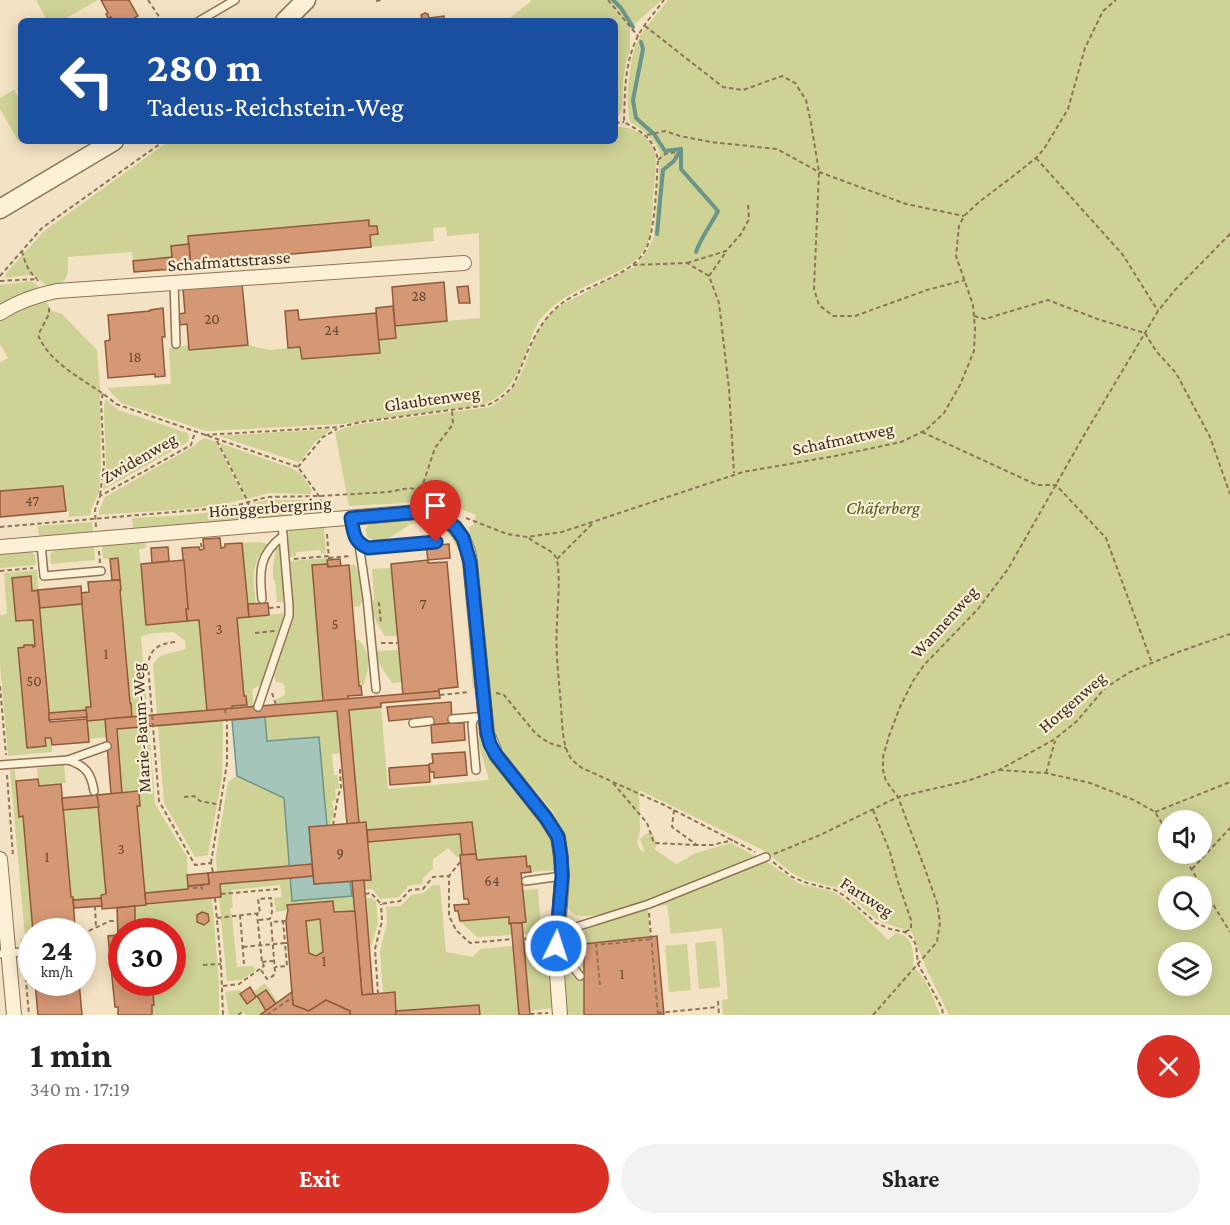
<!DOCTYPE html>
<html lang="en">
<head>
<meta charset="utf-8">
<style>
  :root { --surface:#fff; --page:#f2f2f2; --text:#222; --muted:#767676; --accent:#d93025 }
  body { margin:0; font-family:"Crimson Pro",serif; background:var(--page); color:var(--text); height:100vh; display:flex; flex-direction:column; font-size:22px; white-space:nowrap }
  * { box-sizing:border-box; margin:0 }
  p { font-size:20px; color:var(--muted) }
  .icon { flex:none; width:33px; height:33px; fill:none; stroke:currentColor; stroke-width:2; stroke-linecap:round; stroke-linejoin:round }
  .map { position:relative; height:1015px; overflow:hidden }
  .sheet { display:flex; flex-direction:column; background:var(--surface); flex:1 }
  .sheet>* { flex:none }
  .guide { position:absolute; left:18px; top:18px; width:600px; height:126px; border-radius:9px; box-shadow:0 3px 15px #0003; background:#1a4fa0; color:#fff; overflow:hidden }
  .buttons { position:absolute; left:1158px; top:810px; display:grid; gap:12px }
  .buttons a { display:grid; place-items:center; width:54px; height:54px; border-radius:50%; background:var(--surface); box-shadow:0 3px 15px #0003; font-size:30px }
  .speed { position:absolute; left:18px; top:918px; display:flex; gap:12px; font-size:30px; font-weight:700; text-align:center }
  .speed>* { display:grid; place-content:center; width:78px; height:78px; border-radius:50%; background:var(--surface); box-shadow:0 3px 15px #0003; line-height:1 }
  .speed small { font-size:15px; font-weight:400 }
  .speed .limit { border:9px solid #d22; background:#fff; color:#111 }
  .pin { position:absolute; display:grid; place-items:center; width:51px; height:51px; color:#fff; margin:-62px -26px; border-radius:50% 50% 50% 0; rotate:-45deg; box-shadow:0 0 6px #0007 }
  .pin .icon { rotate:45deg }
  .me { position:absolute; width:66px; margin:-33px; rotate:4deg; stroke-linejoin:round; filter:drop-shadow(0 0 4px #0008) }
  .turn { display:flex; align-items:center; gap:21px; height:126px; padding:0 30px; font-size:27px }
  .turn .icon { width:78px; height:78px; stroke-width:2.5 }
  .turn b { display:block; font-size:42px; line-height:51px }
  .round { display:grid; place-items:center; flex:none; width:63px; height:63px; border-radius:32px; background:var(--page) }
  .headline { display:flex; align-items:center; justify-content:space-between; height:102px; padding:0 30px }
  h1 { font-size:36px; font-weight:700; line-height:45px }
  .cta { display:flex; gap:12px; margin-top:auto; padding:12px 30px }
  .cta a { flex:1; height:69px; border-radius:36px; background:var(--accent); color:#fff; font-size:24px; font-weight:700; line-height:69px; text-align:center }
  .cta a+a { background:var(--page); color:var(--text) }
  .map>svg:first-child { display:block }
  .green { fill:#ced295; fill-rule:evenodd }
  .water { fill:#a5c5ba; stroke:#6b9588; stroke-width:1.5 }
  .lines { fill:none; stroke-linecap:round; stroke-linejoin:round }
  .stream { stroke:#6b9588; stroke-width:4 }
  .building { fill:#d59875; stroke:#91593a; stroke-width:1.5; fill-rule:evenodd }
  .service-casing { stroke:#8f7357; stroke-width:10 }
  .minor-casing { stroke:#8f7357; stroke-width:16 }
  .tertiary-casing { stroke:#8f7357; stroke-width:21 }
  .path { stroke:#8f7357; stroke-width:2; stroke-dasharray:4.5 3; stroke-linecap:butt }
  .service { stroke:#fcf0d7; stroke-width:7 }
  .minor { stroke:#fcf0d7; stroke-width:14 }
  .tertiary { stroke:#fcf0d7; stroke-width:18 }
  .route-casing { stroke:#114b97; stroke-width:15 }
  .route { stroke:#1a73e8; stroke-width:10 }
  .labels { text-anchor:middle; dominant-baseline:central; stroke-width:4.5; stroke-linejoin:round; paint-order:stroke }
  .number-label { font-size:15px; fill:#644633 }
  .street-label { font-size:18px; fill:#3e2b1d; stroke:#f9edd3 }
  .park-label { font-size:18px; font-style:italic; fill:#505c21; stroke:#f9edd3 }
</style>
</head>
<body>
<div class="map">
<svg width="1230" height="1015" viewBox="0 0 1230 1015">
  <rect width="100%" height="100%" fill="#f3e2c3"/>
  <!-- green -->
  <g class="green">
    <path d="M36 0H98L61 21H47Z"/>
    <path d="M531 0H662L630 28V50L626 63 623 80 622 109 618 117 615 119V21H506L530 2Z"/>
    <path d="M668 0H1230V1015H949L926 968 912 932 881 922 870 914 851 897 838 888 806 880 792 873 763 850 639 790 640 831 637 844 641 851 645 852 640 839 647 833 653 834 657 845 654 849 676 864 696 853 731 843 770 864 798 883 834 892 859 911 888 940 896 933C914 936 914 952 913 967 926 976 934 1000 940 1015H723L722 1000 728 999 722 928 671 934 667 905 654 906 652 899C636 904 590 922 574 914 570 912 568 908 566 903L570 865 566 837 553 812 508 758 499 743 495 731 488 691 478 560 474 544 469 529V527L473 525 476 515 451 505 424 499 404 503 349 506 335 432 347 427 361 424 490 407C531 383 522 351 546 319 557 305 574 299 588 291 603 283 618 275 634 267 643 258 649 249 654 236L660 155C655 138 644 131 630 122 625 101 629 57 639 38 647 24 659 12 668 0ZM1168 820H1202V854H1168ZM1168 886H1202V920H1168ZM1168 952H1202V986H1168Z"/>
    <path d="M14 90 21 103V140L19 142 0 109V98Z"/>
    <path d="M615 127C630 126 646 133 653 147 659 162 654 181 653 197 652 211 653 229 648 242 638 268 608 275 586 286 568 295 551 305 539 321 535 327 532 335 530 342 517 373 513 395 478 406L342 424 206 431 121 403 107 388 171 384 169 348 189 345H248L269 350 300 347 302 359 379 353 378 340 396 338 395 326 480 318 479 233 447 236 446 227 433 228 434 241 371 247 370 235 378 234 377 226H369L368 220 188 236 189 244 171 246 172 257 133 261 132 252 68 257C68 277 69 282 48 288 34 270 26 276 5 278L6 273 44 231 169 141H615Z"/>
    <path d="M31 281 36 284 40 290 0 306V285Z"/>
    <path d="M45 300 52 311 62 314 97 350 100 389 101 465 99 492 91 510V515L69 517V511H66L63 486 0 491V363L8 358 0 344V320L19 310Z"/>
    <path d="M105 399 118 410 188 433 189 438 188 442 103 490 106 466 104 409Z"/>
    <path d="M331 429 315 442 301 461 298 462 219 436Z"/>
    <path d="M205 438 216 442 245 499C200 511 146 511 99 515V510L105 497 194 446 199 441Z"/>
    <path d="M219 443 291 468 300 473 312 490 311 494 269 493 247 499Z"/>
    <path d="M266 500H320L324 513 254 518 253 506 255 503Z"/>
    <path d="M244 506 248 509V519L133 529 132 518C169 516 208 515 244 506Z"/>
    <path d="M421 519C432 520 446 524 453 534 468 554 467 590 470 615 472 639 474 664 476 688H473L462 558 452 538 442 528 431 524 430 525 422 523 411 524 386 540 374 541 367 537 366 533V529L369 523Z"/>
    <path d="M92 522 93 532 39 537 38 526Z"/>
    <path d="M324 526 326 553 321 554 320 550 296 552V556L289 557 287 536 290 529Z"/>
    <path d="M145 542 146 548 139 549 146 625 199 620 207 711 157 715 153 664 160 656 186 649 185 641 174 632C163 633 150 632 141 637L148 716 132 717 131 703H130L120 590H121L120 580H112L110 559H103L102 545Z"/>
    <path d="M260 542 267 544C250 567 253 577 256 604H247L242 543Z"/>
    <path d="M94 546 95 560 51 564C50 558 49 553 55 550Z"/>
    <path d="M276 548H279L281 550 285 602H277L275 581 273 579V567Z"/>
    <path d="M30 551 35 555 36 565 0 568V554Z"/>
    <path d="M327 558V564L312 565 323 701 277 705 276 699 285 695 284 684 275 681 274 672 294 610 290 561Z"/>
    <path d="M349 565H355L360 575 363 601 359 606 352 607Z"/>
    <path d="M391 568 398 636H385C377 624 370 614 374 598L372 569Z"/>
    <path d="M37 570 38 590 32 591 31 576 12 578 16 621 33 620 35 646 33 647V645H25L24 647 18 648 27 747 45 746V738L51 737 50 722 87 719 88 721 105 719 107 737 89 739V742L52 745V752L8 756 0 664V615L7 614 4 573Z"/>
    <path d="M82 604 91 707H86V710L49 713 40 608Z"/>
    <path d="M285 613 262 684 252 690 254 707 232 709V706L247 704 246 696H244L237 618Z"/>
    <path d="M355 640H359C372 656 369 666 364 685L359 686Z"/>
    <path d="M399 650 402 682 392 683 378 662 377 651Z"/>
    <path d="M381 707 388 789 489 780 478 742 480 726 484 743 490 756 527 801 550 835 554 846 556 870 531 872 530 866 527 867 526 856 477 860 472 822 367 830 366 823H359L349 710Z"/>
    <path d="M337 711 340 753 332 754 334 775H338L339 789H335L336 800 332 801 334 813 330 824 327 825 319 737 267 741 265 717Z"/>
    <path d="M223 720 222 777 208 855 195 857 164 803 158 726Z"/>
    <path d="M149 727 155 804 187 857 188 889 145 893 144 891 137 806 140 805 139 792 122 793 117 729Z"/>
    <path d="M64 765 66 783 39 786 37 768Z"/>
    <path d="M15 769 19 816H23L33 931 31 935 25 936 10 770Z"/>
    <path d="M237 776 284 798 289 866 217 873 216 855 228 782Z"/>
    <path d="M99 807 106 894 101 895V898L73 900 71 897 63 810Z"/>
    <path d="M460 834 462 855 457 857 448 848 433 859V869L431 870 422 879 423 884 407 886V888L399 897 380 899 372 889H365L364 880 371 879 368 842Z"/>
    <path d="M290 877 352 895 350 881H352L355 911 334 912 333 901 288 905V910L276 912 274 898 282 897 280 885 231 890 233 907 230 909 232 917 237 967 253 966 256 970 241 980 227 981 219 897H221L220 884 281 879Z"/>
    <path d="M432 885H440L446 952 473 957 480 949 513 946 519 1015H480L478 1005 396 1011 395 992 383 993 380 951 387 923 386 907 401 906 411 895 424 893Z"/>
    <path d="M538 889 541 932 523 934 522 923 525 922 523 890Z"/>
    <path d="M212 898 219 983V1015H152V983L172 982V932L135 931V906Z"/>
    <path d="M365 898H371L376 901 378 923 370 951Z"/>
    <path d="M648 908 650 937 584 944V971L567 938 597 925Z"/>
    <path d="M509 917 512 935 477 937 460 921Z"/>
    <path d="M320 919 323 952 316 956 309 953 306 921Z"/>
    <path d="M716 941 720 987 699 989 695 943Z"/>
    <path d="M524 943 543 945 549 950 554 1008 530 1011Z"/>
    <path d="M687 944 691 990 669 992 665 946Z"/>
    <path d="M563 970 580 982 584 976V1015H567Z"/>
    <path d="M265 983 278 1002 276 1004 266 990 256 997 266 1011 260 1015H246L243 1011 236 1015H229L225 992 240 990 242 993 240 995 247 1004 256 997 253 992Z"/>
  </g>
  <!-- water -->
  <path class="water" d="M265 717 267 741 319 737 327 826 309 828 314 884 350 881 352 896 292 901 284 798 237 776 232 720Z"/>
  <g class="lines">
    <!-- stream -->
    <g class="stream">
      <path d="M613 0 621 8 633 27"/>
      <path d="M641 42 643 49 633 100 636 118 654 134 665 151 681 149"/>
      <path d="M681 149V169L718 211C711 225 701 237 696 252"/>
      <path d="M657 234 663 170 674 161 681 149"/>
    </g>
  </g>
  <!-- building -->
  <g class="building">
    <path d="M101 0H129L138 16 129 21H113L111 17 108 18 106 14 108 13Z"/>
    <path d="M425 13 428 14 429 18 444 16V21H410V19H422L421 15Z"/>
    <path d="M369 220V226H377L378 234 370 235 371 247 190 263 188 236Z"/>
    <path d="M189 244 191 267 173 269 171 246Z"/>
    <path d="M172 257 173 269 134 272 133 261Z"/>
    <path d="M255 257V261L191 267 190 263Z"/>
    <path d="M444 282 447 321 395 326 392 287Z"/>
    <path d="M242 284 248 345 189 350 187 324 180 325 179 314 185 313 183 289Z"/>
    <path d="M468 286 470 303H459L457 287Z"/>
    <path d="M393 306 396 338 378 340 376 308Z"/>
    <path d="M163 308 165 337H162L165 376 155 377V374L108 378 105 341 110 340 108 315 150 311V310Z"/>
    <path d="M298 310 299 320 376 313 380 353 302 359 300 347 288 348 285 311Z"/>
    <path d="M63 486 66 511 0 517V491Z"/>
    <path d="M220 538 221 548 225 547V544L242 543 249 617 237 618 244 696H246L247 705 232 706V709L207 711 199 620 187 621 186 609H188L182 548 199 547 200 550 204 549 203 539Z"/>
    <path d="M449 544 450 558 428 560 426 546Z"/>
    <path d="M168 547 169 561 152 563 151 548Z"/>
    <path d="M118 558 120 580H112L110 559Z"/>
    <path d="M340 559 341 566 328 567 327 560Z"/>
    <path d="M184 560 188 609H186L187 621 146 625 141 564Z"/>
    <path d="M428 560V563L447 562 458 687 439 689V691L403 695 391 564Z"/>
    <path d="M327 564 328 567 349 565 359 686H361L362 695 348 696V699L323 701 312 565Z"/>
    <path d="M31 576 32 591 38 590 50 722 87 719 89 742 52 745 51 738H45L46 746 27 748 18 648 24 647V645H33V647L35 646 33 620 16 621 12 578Z"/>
    <path d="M120 580 121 590H120L130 703H131L132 717 87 721 86 707H91L81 593 89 592 88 582Z"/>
    <path d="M81 586 82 604 40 608 38 590Z"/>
    <path d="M268 603 269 615 249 617 248 604Z"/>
    <path d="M439 691 440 698 381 703V707L349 710 359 823 347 824 337 711 117 729 122 793 111 794 105 719Z"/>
    <path d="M451 702 452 723 431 725 430 717 389 721 387 707Z"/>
    <path d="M86 710 87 717 49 720V713Z"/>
    <path d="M452 723H464L465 740 432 743 431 725Z"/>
    <path d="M465 752 467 775 434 778V772H430L429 764 433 763 432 754Z"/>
    <path d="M429 765 430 782 390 785 389 768Z"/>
    <path d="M38 779 39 786 61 784 71 897H73L75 928 33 932 23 816 19 817 16 781Z"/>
    <path d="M139 791 140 806H137L146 905 102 909 101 895 106 894 97 795Z"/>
    <path d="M97 795 99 807 63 810 62 798Z"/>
    <path d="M366 822 371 880 314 884 309 827Z"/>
    <path d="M472 822 476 854 462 855 460 834 368 842 367 830Z"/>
    <path d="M476 854 477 860 526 856 527 867 530 866 531 872 521 873 526 922 509 924V917L460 921 458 911H455L454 905 469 904 468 899H464L460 855Z"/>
    <path d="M312 864 313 876 281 879 220 884 221 897 146 904 145 893 188 889V886L209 884 208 873Z"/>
    <path d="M208 873 209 884 188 886 187 875Z"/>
    <path d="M364 880 373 994 362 995 352 881Z"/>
    <path d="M101 898 102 906 74 908 73 900Z"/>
    <path d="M333 901 334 912 355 911 362 995 395 992 396 1015H350V1011L326 1000 309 1011 293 1005 286 921 288 910 287 905ZM320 919 323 952 316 956 309 953 306 921Z"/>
    <path d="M135 906V932H122V982H152L154 1005H152V1015H118V1007H115L108 936 118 935 117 908Z"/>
    <path d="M202 912 208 914 209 921 204 925 197 922V915Z"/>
    <path d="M511 923H522L530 1015H519Z"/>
    <path d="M657 936 664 1015H584V944Z"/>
    <path d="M35 982H79L82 1015H38Z"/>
    <path d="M250 987 256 997 247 1004 240 994Z"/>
    <path d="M266 990 276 1004 266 1011 257 996Z"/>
    <path d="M292 992 293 1005 309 1011 326 1000 350 1011V1015H260Z"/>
    <path d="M479 1005 480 1015H396V1011Z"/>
  </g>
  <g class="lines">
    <defs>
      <g id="service">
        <path d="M199 21 235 0"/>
        <path d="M174 282 176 344"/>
        <path d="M351 518C354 533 353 541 368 548L436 542"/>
        <path d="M41 544 44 576 101 571"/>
        <path d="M359 544 367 598 376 689"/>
        <path d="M262 599C259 571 259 554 283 536"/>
        <path d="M258 707 289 616V606L282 524"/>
        <path d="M474 717 472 725 476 770"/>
        <path d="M452 719 477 717"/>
        <path d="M413 723 430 721"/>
        <path d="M68 760C86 766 91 773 94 791"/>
        <path d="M0 765 68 760 107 746"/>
        <path d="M526 881 562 876"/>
        <path d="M557 933 649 904 766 857"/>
        <path d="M558 948 580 976"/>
        <path d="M0 954 32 951"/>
      </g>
      <g id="minor">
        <path d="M0 313C17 302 37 295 57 291L464 263"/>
        <path d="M0 547 418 512 432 513 441 517 455 527 463 538 468 551 470 562 487 733 496 755 546 818 558 837 561 857 562 876 556 960 560 1015"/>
        <path d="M0 859 14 1015"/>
      </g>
      <g id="tertiary">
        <path d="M285 21 306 0"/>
        <path d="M0 209 114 141"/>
      </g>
    </defs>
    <!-- service casing -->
    <use href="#service" class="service-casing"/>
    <!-- minor casing -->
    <use href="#minor" class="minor-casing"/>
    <!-- tertiary casing -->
    <use href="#tertiary" class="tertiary-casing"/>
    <!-- path -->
    <g class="path">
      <path d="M148 0 162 21"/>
      <path d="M608 0 638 36"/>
      <path d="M376 1 383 0"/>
      <path d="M645 26 723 87 743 90 782 76 795 83 806 100 811 123 819 172 814 289 819 305 833 316H855L927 290 965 280"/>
      <path d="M615 123 624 122"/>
      <path d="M647 135 665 131 680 136 711 142 777 149 819 172 906 204 964 216"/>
      <path d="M1036 158 1123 255 1158 311"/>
      <path d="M658 160 665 154 678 152"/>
      <path d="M22 251C25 263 28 271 37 279"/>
      <path d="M687 263 726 251 741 234 749 219 748 203"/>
      <path d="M633 265 687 263 709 276 719 303 729 389 734 473"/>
      <path d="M0 276 42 228 164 141"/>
      <path d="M709 276 726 252"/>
      <path d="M0 281 37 279 38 281"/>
      <path d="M49 308V314L38 335C52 368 90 381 116 404L298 467 319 496 323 506"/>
      <path d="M974 316 985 319 1048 300 1100 320 1145 333 1156 351 1176 373 1210 437 1230 494"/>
      <path d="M922 432 1037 485H1056L1106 538 1152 663"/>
      <path d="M205 435 339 427 361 422 488 405C498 400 505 395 513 386 526 357 535 324 561 304 584 286 627 277 643 254 656 237 656 182 658 160 653 137 643 133 624 122 625 94 624 65 637 38 643 25 655 12 664 0"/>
      <path d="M217 441 248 502 250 514"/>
      <path d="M298 467 323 437 337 429"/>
      <path d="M421 490 435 448 453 424 452 411"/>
      <path d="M100 495 104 465 101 402 103 393"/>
      <path d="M466 518 507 534 527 537 562 532 743 472 835 456 901 442 926 430 944 413 960 385 974 351 975 328 973 305 956 256 959 226 964 216 979 202 1012 177 1036 158 1044 149 1068 109 1085 48 1103 11 1116 0"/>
      <path d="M0 527 231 507 267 497 319 496 388 492 409 488 421 490 436 499"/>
      <path d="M96 527 95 510 100 496 191 445 195 432"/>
      <path d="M327 534 329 560"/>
      <path d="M529 538C535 544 552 550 555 556 562 567 557 609 557 624 555 651 559 679 561 706 562 720 562 743 569 755 572 761 577 764 582 768L664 805 755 852"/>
      <path d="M200 544H201L202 550"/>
      <path d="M99 551 100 563"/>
      <path d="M329 558 350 556"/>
      <path d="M294 559 329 556"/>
      <path d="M557 559 593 523"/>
      <path d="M0 571 33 568"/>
      <path d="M378 603H379L381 624"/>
      <path d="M269 608 280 607"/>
      <path d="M255 633 275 631"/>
      <path d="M175 642C159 644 150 648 148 665L159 801 195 865 211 863 213 873"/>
      <path d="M381 643H398"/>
      <path d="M0 686 6 755"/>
      <path d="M272 693 276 705"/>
      <path d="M496 693 504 695 536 734 549 743 566 748"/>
      <path d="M440 695 470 692"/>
      <path d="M225 709 226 716"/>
      <path d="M999 770 1046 773 1090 783 1134 800 1155 812 1168 833"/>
      <path d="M1046 773 1055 741"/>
      <path d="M7 775 13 856"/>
      <path d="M613 783 647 823 654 843 697 845"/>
      <path d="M184 797 194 796 200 801 221 805"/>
      <path d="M674 810 672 827 697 845H712L733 840"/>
      <path d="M873 810 890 852 897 879 911 920V929L905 932"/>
      <path d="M1155 812 1230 782"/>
      <path d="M333 825 338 796 341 788 340 770H342"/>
      <path d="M774 854 820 835 898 797 967 781 999 770 1055 739 1077 721 1105 688 1130 672 1181 651 1230 634"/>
      <path d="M1182 854 1230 932"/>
      <path d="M460 862 449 876V916L456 930 470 943 513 939"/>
      <path d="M773 862 792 877 807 883 835 890 846 897 876 923 890 929 905 932 913 939 916 945 918 964 942 1008 943 1015"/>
      <path d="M211 863 227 763V720"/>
      <path d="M1192 869 1230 828"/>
      <path d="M193 888 202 887V893"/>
      <path d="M221 894 278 889"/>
      <path d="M365 894 371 893 381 904 400 901 410 890 423 889 433 877 449 876"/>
      <path d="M215 898 221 964 223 1015"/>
      <path d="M95 906 96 927"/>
      <path d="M649 913 658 1015"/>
      <path d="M240 915 244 964"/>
      <path d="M217 918 260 913 258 899 271 898 272 912 270 919"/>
      <path d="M259 920 270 919"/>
      <path d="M283 920 285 943H288"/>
      <path d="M82 934 110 921H117"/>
      <path d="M523 939 544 937"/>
      <path d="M21 941 32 939"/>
      <path d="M243 947 285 943 287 966 275 967"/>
      <path d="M262 962 273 961"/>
      <path d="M203 965 221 964"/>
      <path d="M25 970 29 1015"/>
      <path d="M261 970 267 979 273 976 275 972 271 922 286 921"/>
      <path d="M600 985 596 945 652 939"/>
      <path d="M223 986 239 984 264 966 262 962 257 914"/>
      <path d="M378 994 375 949 382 921 381 904"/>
      <path d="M718 1001 719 1015"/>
      <path d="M658 1013 718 1007"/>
      <path d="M530 1014 548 1013"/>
      <path d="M238 1015 241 1013 243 1015"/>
      <path d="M267 1015 293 997"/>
      <path d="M873 1015 937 942 940 922 937 903 925 869 898 797 886 781 883 770V757L889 736 900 707 913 681 924 665 978 609 1008 569 1083 437 1158 311 1174 291 1230 234"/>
    </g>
    <!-- service -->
    <use href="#service" class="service"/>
    <!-- minor -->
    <use href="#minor" class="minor"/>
    <!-- tertiary -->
    <use href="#tertiary" class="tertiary"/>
  </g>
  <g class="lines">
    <defs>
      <path id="route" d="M436 542 368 548C353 541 354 533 351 518L418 512 432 513 441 517 455 527 463 538 470 562 487 733 490 744 496 755 546 818 558 837 561 857 562 876 556 946"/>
    </defs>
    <!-- route casing -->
    <use href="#route" class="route-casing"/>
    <!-- route -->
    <use href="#route" class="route"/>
  </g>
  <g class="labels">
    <!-- number labels -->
    <g class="number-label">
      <text x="419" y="296">28</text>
      <text x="212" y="319">20</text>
      <text x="332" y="330">24</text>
      <text x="135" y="357">18</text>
      <text x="32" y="501">47</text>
      <text x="423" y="604">7</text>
      <text x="335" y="624">5</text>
      <text x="219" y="629">3</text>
      <text x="106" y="654">1</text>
      <text x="34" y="681">50</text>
      <text x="121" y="849">3</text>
      <text x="340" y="853">9</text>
      <text x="47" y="857">1</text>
      <text x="492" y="881">64</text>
      <text x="324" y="961">1</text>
      <text x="622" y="974">1</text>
    </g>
    <!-- street labels -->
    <g class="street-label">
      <text transform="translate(229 261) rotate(-4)">Schafmattstrasse</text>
      <text transform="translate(432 399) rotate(-8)">Glaubtenweg</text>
      <text transform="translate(843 439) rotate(-12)">Schafmattweg</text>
      <text transform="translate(139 458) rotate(-30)">Zwidenweg</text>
      <text transform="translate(270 507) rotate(-4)">Hönggerbergring</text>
      <text transform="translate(944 622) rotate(-48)">Wannenweg</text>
      <text transform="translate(1072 702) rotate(-41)">Horgenweg</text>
      <text transform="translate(141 728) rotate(-93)">Marie-Baum-Weg</text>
      <text transform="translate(867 897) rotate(33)">Fartweg</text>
    </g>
    <!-- park labels -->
    <g class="park-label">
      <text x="883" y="508">Chäferberg</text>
    </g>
  </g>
</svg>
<div class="buttons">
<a><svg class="icon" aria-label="sound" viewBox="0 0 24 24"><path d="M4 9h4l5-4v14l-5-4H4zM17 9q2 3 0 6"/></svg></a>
<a><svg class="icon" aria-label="search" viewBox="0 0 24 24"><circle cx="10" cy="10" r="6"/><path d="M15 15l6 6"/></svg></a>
<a><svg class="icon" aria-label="layers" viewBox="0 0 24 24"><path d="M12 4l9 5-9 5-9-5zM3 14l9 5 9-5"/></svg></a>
</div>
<div class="speed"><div>24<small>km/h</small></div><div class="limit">30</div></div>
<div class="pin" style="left:436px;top:542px;background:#d93025"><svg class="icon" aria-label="arrive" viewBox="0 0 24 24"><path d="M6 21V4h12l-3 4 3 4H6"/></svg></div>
<svg class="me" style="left:556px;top:946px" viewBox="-20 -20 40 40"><circle r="17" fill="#1a73e8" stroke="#fff" stroke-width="3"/><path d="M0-11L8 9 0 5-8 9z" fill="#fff"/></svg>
<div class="guide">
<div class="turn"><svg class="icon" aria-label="left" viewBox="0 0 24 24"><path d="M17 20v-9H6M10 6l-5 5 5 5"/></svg><div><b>280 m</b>Tadeus-Reichstein-Weg</div></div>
</div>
</div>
<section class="sheet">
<div class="headline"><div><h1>1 min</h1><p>340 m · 17:19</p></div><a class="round" style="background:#d93025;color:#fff"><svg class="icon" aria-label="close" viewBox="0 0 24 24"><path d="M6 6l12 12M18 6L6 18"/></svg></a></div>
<div class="cta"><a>Exit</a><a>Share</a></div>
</section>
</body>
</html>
